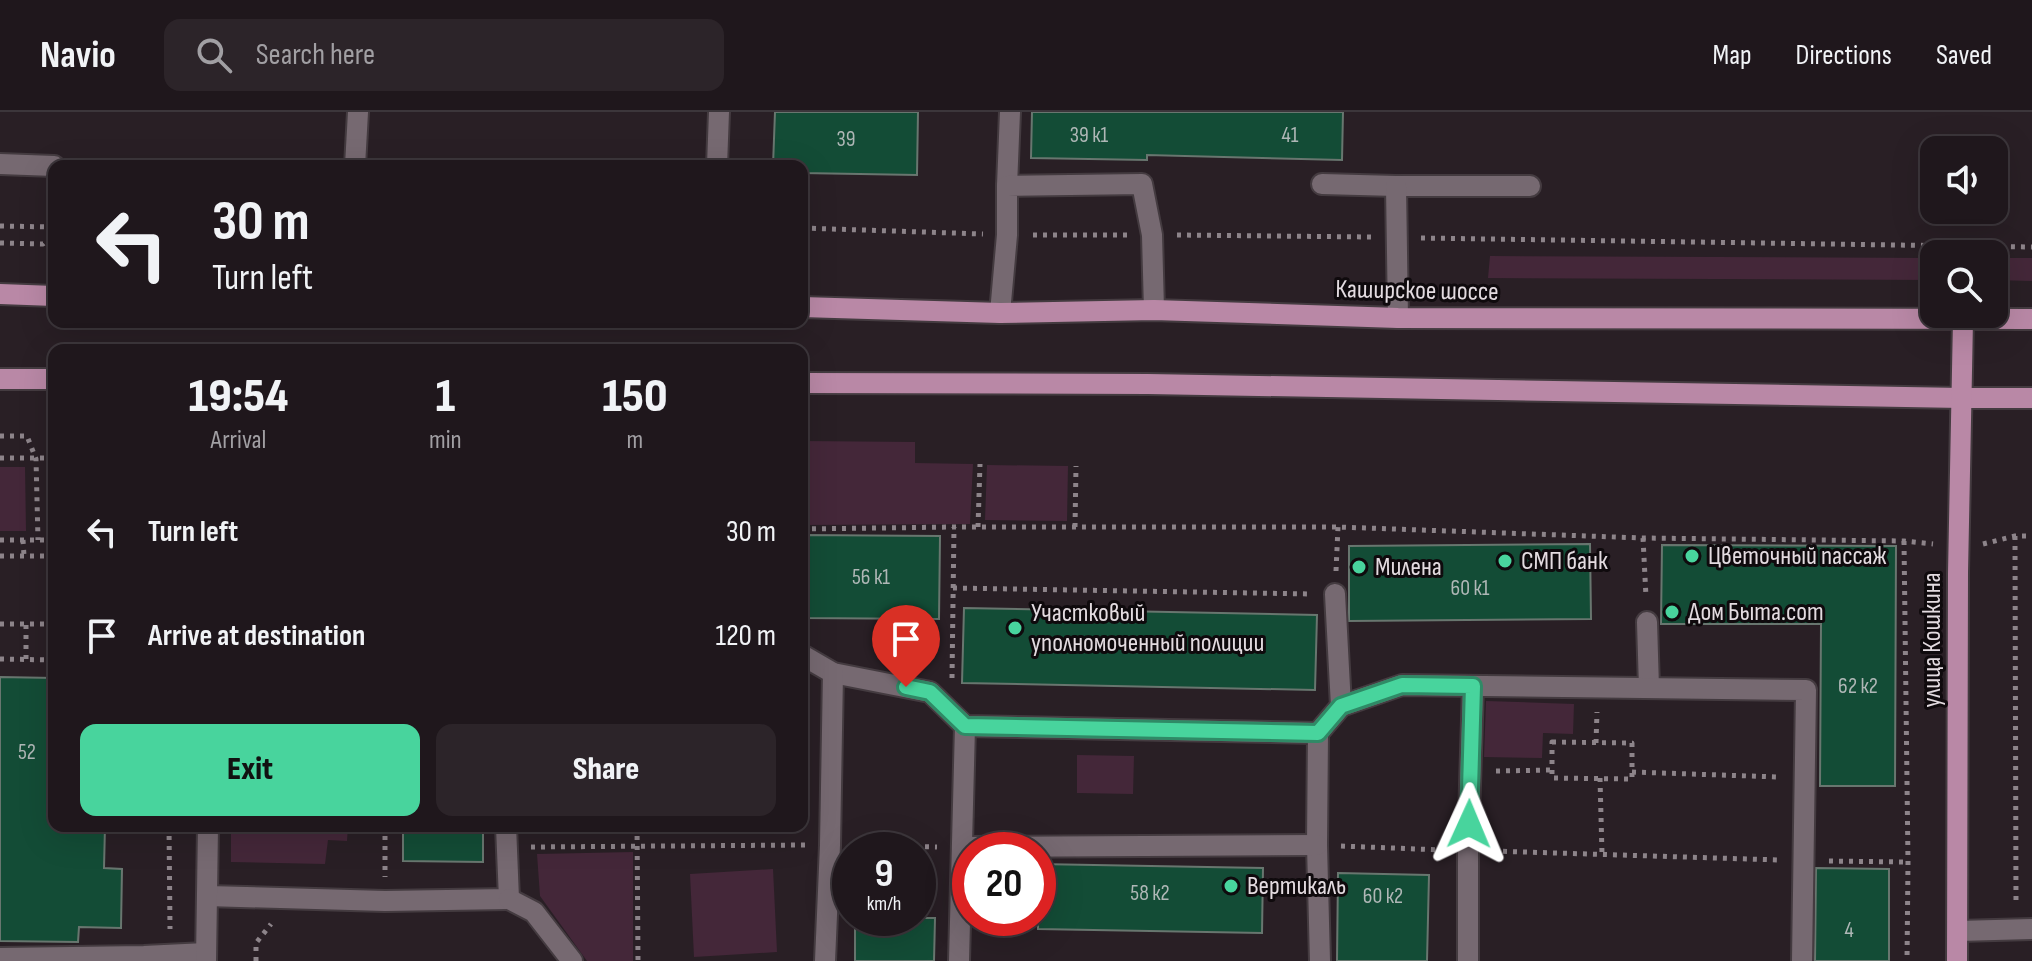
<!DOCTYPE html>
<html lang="en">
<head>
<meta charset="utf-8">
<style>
  :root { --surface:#1f171c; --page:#2c2429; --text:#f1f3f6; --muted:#a19fa3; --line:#3c363b; --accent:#48d49d }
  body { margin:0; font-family:"Sofia Sans Condensed",sans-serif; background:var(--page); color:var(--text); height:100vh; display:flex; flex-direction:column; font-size:30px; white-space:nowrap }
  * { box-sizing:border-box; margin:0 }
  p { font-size:26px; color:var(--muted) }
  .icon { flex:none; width:44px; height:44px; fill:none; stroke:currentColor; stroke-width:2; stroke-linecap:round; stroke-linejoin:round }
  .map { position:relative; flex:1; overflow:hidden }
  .side { position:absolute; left:48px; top:232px; width:760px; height:488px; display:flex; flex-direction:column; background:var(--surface); border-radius:16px; box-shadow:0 8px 32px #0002,0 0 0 2px var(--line) }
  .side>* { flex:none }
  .hud { position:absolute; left:48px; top:48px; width:760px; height:168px; border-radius:16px; box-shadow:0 8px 32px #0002,0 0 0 2px var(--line); background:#1f171c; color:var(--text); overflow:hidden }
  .buttons { position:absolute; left:1920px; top:24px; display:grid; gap:16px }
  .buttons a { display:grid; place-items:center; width:88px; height:88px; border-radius:16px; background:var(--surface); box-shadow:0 8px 32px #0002,0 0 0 2px var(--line); font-size:40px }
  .speed { position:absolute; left:832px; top:720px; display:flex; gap:16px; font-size:40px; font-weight:700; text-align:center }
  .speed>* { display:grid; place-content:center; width:104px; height:104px; border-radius:50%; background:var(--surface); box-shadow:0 8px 32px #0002,0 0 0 2px var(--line); line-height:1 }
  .speed small { font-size:20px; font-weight:400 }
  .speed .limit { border:12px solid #d22; background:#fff; color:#111 }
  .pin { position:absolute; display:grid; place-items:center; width:68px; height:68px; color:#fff; margin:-82px -34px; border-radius:50% 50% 50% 0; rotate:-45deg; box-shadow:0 0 8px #0007 }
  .pin .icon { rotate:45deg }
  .me { position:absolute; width:88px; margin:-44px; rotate:1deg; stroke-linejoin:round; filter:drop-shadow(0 0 6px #0008) }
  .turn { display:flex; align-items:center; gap:28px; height:168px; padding:0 32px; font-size:36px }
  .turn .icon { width:104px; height:104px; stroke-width:2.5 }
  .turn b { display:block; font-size:56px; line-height:68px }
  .eta { display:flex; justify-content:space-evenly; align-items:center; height:136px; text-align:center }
  .eta b { font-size:48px; font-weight:800; line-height:56px }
  .cta { display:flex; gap:16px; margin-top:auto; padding:16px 32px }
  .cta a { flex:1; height:92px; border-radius:16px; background:var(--accent); color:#111; font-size:32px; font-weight:800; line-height:92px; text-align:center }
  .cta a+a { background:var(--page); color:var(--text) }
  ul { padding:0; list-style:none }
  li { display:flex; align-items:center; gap:24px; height:104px; padding:0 32px }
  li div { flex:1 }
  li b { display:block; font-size:30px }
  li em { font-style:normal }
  header { display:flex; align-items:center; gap:48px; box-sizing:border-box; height:112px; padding:0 40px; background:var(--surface); border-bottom:2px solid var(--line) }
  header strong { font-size:38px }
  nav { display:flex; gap:44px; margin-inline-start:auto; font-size:28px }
  .search { width:560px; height:72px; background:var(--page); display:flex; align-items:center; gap:20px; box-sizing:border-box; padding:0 28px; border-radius:16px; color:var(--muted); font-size:30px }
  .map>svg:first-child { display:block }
  .green { fill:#442739 }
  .building { fill:#134c36; stroke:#68766f; stroke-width:2 }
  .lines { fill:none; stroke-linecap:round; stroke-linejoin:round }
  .minor-casing { stroke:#443b40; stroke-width:24 }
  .major-casing { stroke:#443b40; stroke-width:24 }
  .path { stroke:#8d848a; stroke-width:5; stroke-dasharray:4 6; stroke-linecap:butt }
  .minor { stroke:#766971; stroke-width:20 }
  .major { stroke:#b988a6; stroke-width:20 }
  .route-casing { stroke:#2f8a66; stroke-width:20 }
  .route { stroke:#48d49d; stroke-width:14 }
  .poi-dot { fill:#48d49d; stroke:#0f0a0d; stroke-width:3 }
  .labels { text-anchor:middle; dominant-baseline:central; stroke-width:6; stroke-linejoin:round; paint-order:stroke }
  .number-label { font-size:22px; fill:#afb7b6 }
  .street-label { font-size:26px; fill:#e3dbe0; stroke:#0f0a0d }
  .poi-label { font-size:26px; fill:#e3dbe0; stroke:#0f0a0d; text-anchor:start }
</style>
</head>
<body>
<header>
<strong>Navio</strong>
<div class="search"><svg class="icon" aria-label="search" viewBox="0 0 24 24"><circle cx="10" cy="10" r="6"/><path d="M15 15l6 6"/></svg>Search here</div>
<nav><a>Map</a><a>Directions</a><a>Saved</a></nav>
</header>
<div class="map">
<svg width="2032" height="849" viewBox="0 0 2032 849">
  <rect width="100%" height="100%" fill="#291f25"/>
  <!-- green -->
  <g class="green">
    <path d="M1490 144 1934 146V168L1488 166Z"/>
    <path d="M1994 146H2032V169L1994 168Z"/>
    <path d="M802 329 915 330V351L973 352 970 412 802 413Z"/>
    <path d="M987 353 1068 354 1067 409 985 408Z"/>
    <path d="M0 355H25L26 419H0Z"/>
    <path d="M1486 589 1574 592 1573 622 1543 621 1542 646 1484 645Z"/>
    <path d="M1077 643 1134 644 1133 682 1077 681Z"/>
    <path d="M231 714H348L347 729 328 728 325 752 231 750Z"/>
    <path d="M633 740V849H587L540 784 537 742Z"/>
    <path d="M773 757 777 840 694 845 690 762Z"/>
  </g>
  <!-- building -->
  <g class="building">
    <path d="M775 0H918L917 63 802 61V54H773Z"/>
    <path d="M1032 0H1343L1342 48 1147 43V48L1031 46Z"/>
    <path d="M802 423 940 424 939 507 802 506Z"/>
    <path d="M1590 432 1591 507 1349 509V434Z"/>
    <path d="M1662 433 1896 434 1895 674H1820L1821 512H1661Z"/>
    <path d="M964 496 1317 503 1315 578 962 571Z"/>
    <path d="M0 565 54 566V714H105L104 756 122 757 121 816 79 815 78 830 0 829Z"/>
    <path d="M403 714H483V750L403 749Z"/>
    <path d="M1038 752 1263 756 1262 821 1038 817Z"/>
    <path d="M1816 756 1889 757V849H1815Z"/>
    <path d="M1338 761 1429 763 1427 849H1337Z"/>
    <path d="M855 806H935L934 849H855Z"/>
  </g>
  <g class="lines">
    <defs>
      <g id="minor">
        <path d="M0 52 54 54"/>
        <path d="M355 54 358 0"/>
        <path d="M717 54 719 0"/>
        <path d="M1322 72 1396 74H1530"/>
        <path d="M1007 74 1010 0"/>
        <path d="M1396 74 1398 206"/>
        <path d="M1000 201 1007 123V74L1142 72 1152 123 1154 198"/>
        <path d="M1335 482 1341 594"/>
        <path d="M1647 510 1649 576"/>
        <path d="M802 543 833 561 930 580 965 614 1318 621 1317 733 1320 849"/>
        <path d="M1318 621 1341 594 1402 573 1806 578 1802 849"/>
        <path d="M962 735 1317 733"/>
        <path d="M207 784 385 789 509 787 506 714"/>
        <path d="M509 787 534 800 572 849"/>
        <path d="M1958 819 2032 817"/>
        <path d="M0 846 144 844 206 841"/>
        <path d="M206 849 208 714"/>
        <path d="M825 849 830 733 833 561"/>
        <path d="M959 849 965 614"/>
        <path d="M1468 849V739L1473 574"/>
      </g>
      <g id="major">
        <path d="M0 182 54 184"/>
        <path d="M802 195 1000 201 1154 198 1398 206 2032 207"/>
        <path d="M0 267H54"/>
        <path d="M802 271 1148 272 1962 286H2032"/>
        <path d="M1957 849 1958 461 1963 208"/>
      </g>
    </defs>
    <!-- minor casing -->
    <use href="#minor" class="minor-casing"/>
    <!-- major casing -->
    <use href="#major" class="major-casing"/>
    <!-- path -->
    <g class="path">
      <path d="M0 114 54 115"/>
      <path d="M802 116 983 122"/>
      <path d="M1033 123H1127"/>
      <path d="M1177 123 1371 125"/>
      <path d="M1421 126 2032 135"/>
      <path d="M0 131 43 132 54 122"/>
      <path d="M0 324H27L36 347 38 428"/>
      <path d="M0 346H54"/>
      <path d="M978 415 980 352"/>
      <path d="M1075 415 1076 354"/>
      <path d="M802 417 954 415H1338L1643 426 1904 429 1933 432"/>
      <path d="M2015 424 2016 792"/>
      <path d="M1643 426 1646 485"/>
      <path d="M0 428H54"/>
      <path d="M23 428 24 444"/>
      <path d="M1904 429 1908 750 1907 849"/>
      <path d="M1983 432 2015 424H2032"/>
      <path d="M0 444H54"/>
      <path d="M1336 459 1338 415"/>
      <path d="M953 476 1312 482"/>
      <path d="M0 512H54"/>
      <path d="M0 547 54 548"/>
      <path d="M26 547V512"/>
      <path d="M952 566 954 415"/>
      <path d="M1552 630 1632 631V667L1552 666Z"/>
      <path d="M1596 631 1597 600"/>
      <path d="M1496 659 1552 658"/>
      <path d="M1632 660 1779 665"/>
      <path d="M1600 666 1602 742"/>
      <path d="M169 714 170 817"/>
      <path d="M385 714V765"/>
      <path d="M637 714 638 849"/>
      <path d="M855 733 937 735"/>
      <path d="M1341 734 1443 738"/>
      <path d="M531 735 805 733"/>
      <path d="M1493 739 1779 748"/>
      <path d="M1829 749 1908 750"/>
      <path d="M256 849V831L271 812"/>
    </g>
    <!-- minor -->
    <use href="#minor" class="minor"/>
    <!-- major -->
    <use href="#major" class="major"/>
  </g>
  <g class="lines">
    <defs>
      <path id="route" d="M906 575 930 580 965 614 1318 621 1341 594 1402 573 1473 574 1469 712"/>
    </defs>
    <!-- route casing -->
    <use href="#route" class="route-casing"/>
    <!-- route -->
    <use href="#route" class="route"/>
  </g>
  <!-- markers -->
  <g class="poi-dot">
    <circle cx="1692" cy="444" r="8"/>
    <circle cx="1505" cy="449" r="8"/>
    <circle cx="1359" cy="455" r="8"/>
    <circle cx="1672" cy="500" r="8"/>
    <circle cx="1015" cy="516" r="8"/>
    <circle cx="1231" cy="774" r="8"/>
  </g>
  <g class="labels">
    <!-- number labels -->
    <g class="number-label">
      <text x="1089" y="23">39 к1</text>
      <text x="1290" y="23">41</text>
      <text x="846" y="27">39</text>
      <text x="871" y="465">56 к1</text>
      <text x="1470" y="476">60 к1</text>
      <text x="1858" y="574">62 к2</text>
      <text x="27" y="640">52</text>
      <text x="1150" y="781">58 к2</text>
      <text x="1383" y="784">60 к2</text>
      <text x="1849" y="818">4</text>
    </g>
    <!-- street labels -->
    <g class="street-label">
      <text transform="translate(1417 179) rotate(1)">Каширское шоссе</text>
      <text transform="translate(1932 528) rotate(-90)">улица Кошкина</text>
    </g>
    <!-- poi labels -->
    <g class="poi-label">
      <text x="1708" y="444">Цветочный пассаж</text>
      <text x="1521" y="449">СМП банк</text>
      <text x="1375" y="455">Милена</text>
      <text x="1688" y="500">Дом Быта.com</text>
      <text x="1031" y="501">Участковый<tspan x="1031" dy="30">уполномоченный полиции</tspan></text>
      <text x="1247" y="774">Вертикаль</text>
    </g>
  </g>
</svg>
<div class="buttons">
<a><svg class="icon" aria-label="sound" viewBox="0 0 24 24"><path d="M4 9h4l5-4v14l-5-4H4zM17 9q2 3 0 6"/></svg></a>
<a><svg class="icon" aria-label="search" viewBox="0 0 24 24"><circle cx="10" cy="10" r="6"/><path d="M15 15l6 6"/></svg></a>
</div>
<div class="speed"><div>9<small>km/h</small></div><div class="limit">20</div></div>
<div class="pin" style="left:906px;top:575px;background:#d93025"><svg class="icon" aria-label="arrive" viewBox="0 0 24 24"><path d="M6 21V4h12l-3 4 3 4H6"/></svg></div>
<svg class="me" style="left:1469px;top:712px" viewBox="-20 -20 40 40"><path d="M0-17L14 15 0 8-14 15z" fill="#48d49d" stroke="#fff" stroke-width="4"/></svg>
<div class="hud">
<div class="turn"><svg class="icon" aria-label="left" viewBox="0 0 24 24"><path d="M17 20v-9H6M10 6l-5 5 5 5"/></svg><div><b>30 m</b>Turn left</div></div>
</div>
<section class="side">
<div class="eta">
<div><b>19:54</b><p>Arrival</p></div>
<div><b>1</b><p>min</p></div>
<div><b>150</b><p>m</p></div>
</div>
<ul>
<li><svg class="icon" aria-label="left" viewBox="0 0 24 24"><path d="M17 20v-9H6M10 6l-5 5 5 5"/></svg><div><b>Turn left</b></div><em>30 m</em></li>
<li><svg class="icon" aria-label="arrive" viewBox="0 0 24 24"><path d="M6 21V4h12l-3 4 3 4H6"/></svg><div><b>Arrive at destination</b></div><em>120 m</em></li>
</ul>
<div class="cta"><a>Exit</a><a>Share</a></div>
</section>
</div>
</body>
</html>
